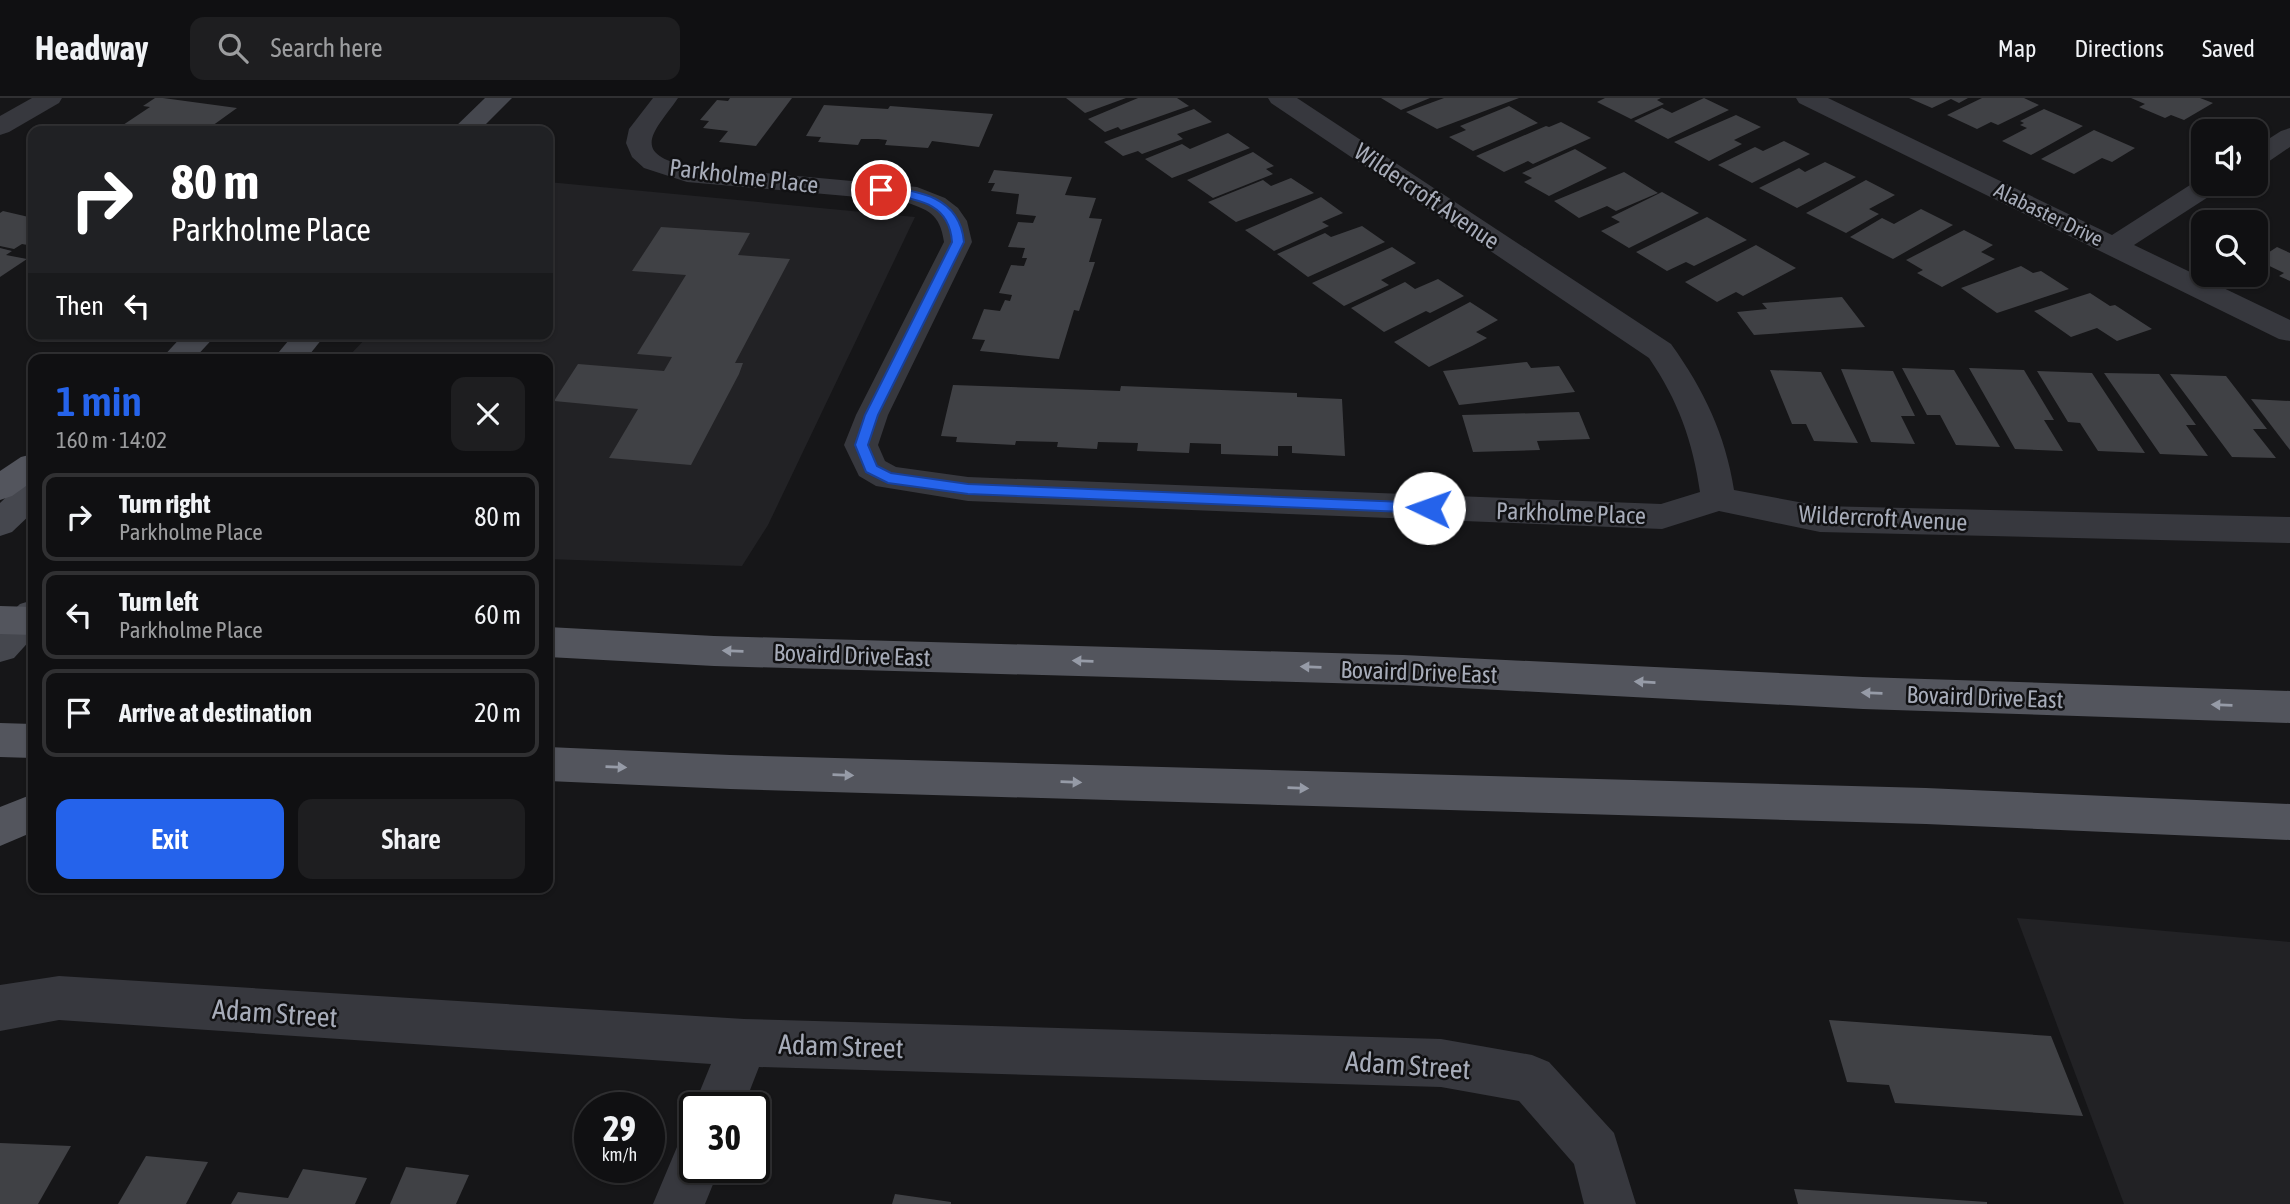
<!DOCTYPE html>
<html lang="en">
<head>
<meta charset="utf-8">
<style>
  :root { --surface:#101012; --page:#1e1e20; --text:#f1f3f6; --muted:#9c9d9f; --line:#303032; --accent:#2563eb }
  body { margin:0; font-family:"Asap Condensed",sans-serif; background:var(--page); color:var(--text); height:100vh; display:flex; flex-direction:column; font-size:26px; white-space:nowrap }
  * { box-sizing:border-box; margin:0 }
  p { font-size:23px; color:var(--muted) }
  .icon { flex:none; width:38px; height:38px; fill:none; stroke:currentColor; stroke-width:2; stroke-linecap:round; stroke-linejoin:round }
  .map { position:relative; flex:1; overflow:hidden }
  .sheet { position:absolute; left:28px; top:256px; width:525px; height:539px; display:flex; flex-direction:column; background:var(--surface); border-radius:14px; box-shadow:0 2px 5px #0004,0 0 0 2px var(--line) }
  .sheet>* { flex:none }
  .hud { position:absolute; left:28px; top:28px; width:525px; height:214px; border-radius:14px; box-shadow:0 2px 5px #0004,0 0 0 2px var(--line); background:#202124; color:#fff; overflow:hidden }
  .tools { position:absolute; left:2191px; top:21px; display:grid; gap:14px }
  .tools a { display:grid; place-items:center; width:77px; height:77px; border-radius:14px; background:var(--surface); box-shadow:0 2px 5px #0004,0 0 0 2px var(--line); font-size:35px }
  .speed { position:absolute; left:574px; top:994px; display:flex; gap:14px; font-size:35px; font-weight:700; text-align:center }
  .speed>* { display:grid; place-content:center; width:91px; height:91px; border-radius:50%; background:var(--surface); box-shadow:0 2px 5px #0004,0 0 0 2px var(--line); line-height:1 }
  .speed small { font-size:18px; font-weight:400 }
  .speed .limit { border:4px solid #111; border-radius:10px; background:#fff; color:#111 }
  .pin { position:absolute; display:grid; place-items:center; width:60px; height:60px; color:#fff; margin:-30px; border:4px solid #fff; border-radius:50%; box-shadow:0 2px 7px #0007 }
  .me { position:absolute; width:77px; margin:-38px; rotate:273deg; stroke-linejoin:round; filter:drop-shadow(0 0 5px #0008) }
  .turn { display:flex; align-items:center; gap:24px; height:147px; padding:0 28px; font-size:32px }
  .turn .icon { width:91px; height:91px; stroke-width:2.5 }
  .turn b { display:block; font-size:49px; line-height:60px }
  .then { display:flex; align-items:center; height:66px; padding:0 28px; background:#0003; gap:14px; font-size:26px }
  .round { display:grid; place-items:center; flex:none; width:74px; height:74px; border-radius:14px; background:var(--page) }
  .summary { display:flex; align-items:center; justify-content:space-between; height:119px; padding:0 28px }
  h1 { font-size:42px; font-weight:600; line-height:52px; color:var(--accent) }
  .primary-button { display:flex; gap:14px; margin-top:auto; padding:14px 28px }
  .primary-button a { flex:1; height:80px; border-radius:14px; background:var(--accent); color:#fff; font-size:28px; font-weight:600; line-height:80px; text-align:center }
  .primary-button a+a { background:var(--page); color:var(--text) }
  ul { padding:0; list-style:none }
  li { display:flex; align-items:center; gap:21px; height:88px; margin:0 14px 10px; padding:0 14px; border:4px solid var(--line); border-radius:14px }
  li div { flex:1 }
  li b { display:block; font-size:26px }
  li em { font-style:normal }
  header { display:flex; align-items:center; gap:42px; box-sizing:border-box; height:98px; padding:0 35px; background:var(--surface); border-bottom:2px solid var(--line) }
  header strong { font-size:33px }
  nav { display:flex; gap:38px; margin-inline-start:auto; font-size:24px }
  .search { width:490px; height:63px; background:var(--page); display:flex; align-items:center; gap:18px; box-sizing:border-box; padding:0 24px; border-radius:14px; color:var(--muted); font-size:26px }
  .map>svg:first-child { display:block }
  .built { fill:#222225 }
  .building { fill:#404145 }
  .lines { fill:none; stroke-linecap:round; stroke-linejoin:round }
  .street { fill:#37383e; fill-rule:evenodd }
  .secondary { fill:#45474e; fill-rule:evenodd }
  .primary { fill:#53555d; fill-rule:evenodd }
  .oneway { fill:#969ba7 }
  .route { fill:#2563eb; stroke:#184099; stroke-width:2 }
  .labels { text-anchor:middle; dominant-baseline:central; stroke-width:5; stroke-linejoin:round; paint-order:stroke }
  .far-street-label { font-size:21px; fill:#a7acb9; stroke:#111113 }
  .street-label { font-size:24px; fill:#a7acb9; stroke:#111113 }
  .near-street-label { font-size:28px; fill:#a7acb9; stroke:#111113 }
</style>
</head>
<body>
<header>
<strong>Headway</strong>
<div class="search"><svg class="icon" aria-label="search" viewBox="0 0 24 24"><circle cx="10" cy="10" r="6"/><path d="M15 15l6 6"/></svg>Search here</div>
<nav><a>Map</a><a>Directions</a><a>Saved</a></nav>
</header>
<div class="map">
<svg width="2290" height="1106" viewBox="0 0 2290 1106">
  <rect width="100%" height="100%" fill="#161618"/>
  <!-- built -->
  <g class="built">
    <path d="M548 84 915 119 768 427 742 468 548 461V261H346L370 236H548Z"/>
    <path d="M2017 820 2290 844V1106H2124Z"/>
  </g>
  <!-- building -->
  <g class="building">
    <path d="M155 0H163L237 10 205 33H114L150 9 143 8Z"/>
    <path d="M730 0H792L756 48 719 44 728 33 703 30 709 23 700 22 717 2 728 3Z"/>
    <path d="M1066 0H1126L1085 15Z"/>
    <path d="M1138 0H1177L1189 8 1121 32 1118 29 1105 34 1088 21Z"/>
    <path d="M1381 0H1430L1401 12Z"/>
    <path d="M1444 0H1519L1437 31 1406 14Z"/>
    <path d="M1605 0H1661L1657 2 1664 6 1631 21 1597 4Z"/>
    <path d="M1704 0 1729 12 1668 41 1634 23 1662 10 1672 15Z"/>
    <path d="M1909 0H1968L1959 5 1951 1 1932 10Z"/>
    <path d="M1982 0H2024L2039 7 1998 27 1991 24 1977 31 1947 17Z"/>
    <path d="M2131 0H2200L2213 5 2184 22 2171 17 2165 20 2139 9 2145 6Z"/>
    <path d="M824 7 888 11 890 8 993 16 979 49 932 43 928 50 885 47 887 42 878 41H861L858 47 818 44 821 39 806 38Z"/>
    <path d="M1509 8 1538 25 1473 53 1449 39 1466 32 1460 28Z"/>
    <path d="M1194 11 1212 24 1177 36 1183 41 1142 56 1138 53 1123 58 1104 44Z"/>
    <path d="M2044 11 2083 28 2031 57 2002 43 2027 30 2020 27 2024 25 2020 23Z"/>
    <path d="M1736 17 1761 29 1734 42 1742 46 1709 63 1674 44Z"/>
    <path d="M1561 24 1591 40 1533 66 1528 63 1504 74 1476 58 1546 28 1549 29Z"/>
    <path d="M2094 32 2135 50 2112 64 2102 60 2074 76 2041 61Z"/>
    <path d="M1228 35 1250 50 1172 80 1145 61 1182 46 1190 51Z"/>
    <path d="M1784 43 1810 56 1752 85 1718 67 1755 49 1763 53Z"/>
    <path d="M1575 51 1607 70 1549 98 1524 84 1532 80 1522 75Z"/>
    <path d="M1253 54 1274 68 1266 71 1273 76 1213 100 1187 82Z"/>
    <path d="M1825 64 1856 79 1797 110 1759 90 1799 70 1805 74Z"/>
    <path d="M994 72 1072 79 1065 97 1096 100 1089 120 1102 121 1089 164H1095L1079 213 1074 212 1059 261 980 253 985 242 972 241 984 211 1000 213 1005 202 1010 203 1012 197 999 195 1011 167 1024 168 1027 160H1022L1025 150 1008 149 1018 124 1033 125 1036 118 1016 116 1019 96 991 93 995 85H988Z"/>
    <path d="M1624 74 1658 95 1616 113 1607 108 1579 120 1554 103Z"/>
    <path d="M1291 80 1314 95 1236 124 1208 104 1263 82 1271 88Z"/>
    <path d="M1866 82 1895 97 1869 111 1879 116 1846 135 1806 115Z"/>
    <path d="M1662 94 1699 115 1629 150 1601 133 1620 124 1611 119Z"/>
    <path d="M1321 99 1343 115 1322 124 1329 128 1274 153 1245 132Z"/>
    <path d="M1921 111 1953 127 1893 161 1850 139 1882 120 1894 126Z"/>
    <path d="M3 113 33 120V148L22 146 14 151 0 148V115Z"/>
    <path d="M1707 119 1747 142 1694 168 1686 164 1667 173 1636 154Z"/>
    <path d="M1362 128 1385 144 1308 179 1277 156 1325 135 1331 139Z"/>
    <path d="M661 129 750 135 738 157 790 161 735 265H743L739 276 691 367 609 360 638 311 554 303 578 266 664 273 672 259 637 256 686 177 632 173Z"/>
    <path d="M1964 132 1993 147 1981 154 1995 161 1942 189 1917 175 1923 172 1906 162Z"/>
    <path d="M1756 147 1796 170 1743 198 1736 194 1717 204 1685 184Z"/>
    <path d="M1392 149 1416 165 1381 182 1389 187 1344 208 1312 185Z"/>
    <path d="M2277 149 2290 155V183L2279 178 2284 175 2257 162Z"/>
    <path d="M0 150 12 153 6 157 27 161 0 179Z"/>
    <path d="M2021 168 2033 175 2041 173 2069 191 1997 215 1961 190Z"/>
    <path d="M1438 181 1464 198 1430 215 1426 213 1384 234 1351 210 1405 184 1415 191Z"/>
    <path d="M2090 195 2110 208 2115 207 2152 231 2117 243 2097 230 2071 239 2034 213Z"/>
    <path d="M1842 199 1865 229 1754 237 1737 214 1767 211 1762 205Z"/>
    <path d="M1470 204 1498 222 1476 234 1487 240 1472 248 1429 269 1394 244Z"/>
    <path d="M1527 264 1531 270 1559 268 1575 294 1459 307 1443 273Z"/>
    <path d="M1902 270 1954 272 2000 349 1956 347 1940 317H1927Z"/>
    <path d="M1969 270 2024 272 2054 322H2044L2063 353 2015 351Z"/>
    <path d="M1841 271 1893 273 1915 318H1901L1915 346 1871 344Z"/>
    <path d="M1770 272 1821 274 1858 345 1814 343 1806 326H1792Z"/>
    <path d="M2037 273 2092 275 2145 355 2098 353 2080 325 2068 324Z"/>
    <path d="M2104 275 2159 276 2196 327H2186L2208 358 2160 356Z"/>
    <path d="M2170 276 2226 278 2267 331H2253L2276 360 2232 359Z"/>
    <path d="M953 287 1120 293 1121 288 1297 295V299L1342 301 1345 358 1292 355V348H1278V358L1221 356V346L1190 345 1189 355 1137 353 1138 345 1098 344 1097 351 1057 349 1058 344 1016 343 1015 347 956 344 957 339 941 338Z"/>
    <path d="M2251 301 2290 303V352Z"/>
    <path d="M1579 314 1590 341 1537 343 1540 352 1473 354 1462 317Z"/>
    <path d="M1829 922 2051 938 2083 1018 1895 1005 1889 987 1847 984Z"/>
    <path d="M0 1045 71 1048 38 1106H0Z"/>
    <path d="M146 1058 208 1064 186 1106H118Z"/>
    <path d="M406 1069 469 1077 456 1106H390Z"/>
    <path d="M303 1071 367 1080 355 1106H231L238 1094 288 1100Z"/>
    <path d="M1794 1091 1987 1104V1106H1798Z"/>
    <path d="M895 1096 951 1104V1106H892Z"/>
  </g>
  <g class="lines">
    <!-- street -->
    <g class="street">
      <path d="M32 0H62L59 5 9 34 0 37V18Z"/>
      <path d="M653 0H678C657 31 627 55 687 68L917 89 945 100 958 110 967 123 972 144 888 317 878 347 885 363 896 369 968 379 1661 406 1700 394C1693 344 1678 302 1649 260L1271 5 1268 0H1297L1671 246C1704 292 1725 336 1734 392L1820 408 2290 419V445L1820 434 1719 413 1662 431 968 403 876 388 859 378 844 347 856 317 944 144C940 115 928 112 903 103L687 84 644 70 632 59 626 45 629 31Z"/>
      <path d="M1796 0H1828L2112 137 2201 80H2203V86H2223L2219 92 2134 147 2290 222V243L2279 241 1799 5Z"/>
      <path d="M2290 30V49L2265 66 2256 68V49L2281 33Z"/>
      <path d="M59 878 744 921 1441 941 1532 957 1549 964 1614 1035 1636 1106H1584L1574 1066 1519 1003 1441 989 759 969 743 1010H695V1014L693 1010 711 966 59 922 0 933V887Z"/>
      <path d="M695 1041V1069H720L705 1106H653L677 1049Z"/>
    </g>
    <!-- secondary -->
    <g class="secondary">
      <path d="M485 0H512L479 33H451Z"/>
      <path d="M184 236H217L194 261H161Z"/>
      <path d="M294 236H326L306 261H273Z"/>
      <path d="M33 382V414L12 434 0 438V405L21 385Z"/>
      <path d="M33 502V539L14 560 0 564V525L20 506Z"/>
    </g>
    <!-- primary -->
    <g class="primary">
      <path d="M33 356V383L12 398 0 402V373L21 359Z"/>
      <path d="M0 508 33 509V537L0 536Z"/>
      <path d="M548 529 714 538 1403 557 1863 579 2290 593V625L1863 611 1403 587 714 568 548 559Z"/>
      <path d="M0 625 33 626V660L0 659Z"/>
      <path d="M548 649 730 657 1926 690 2290 706V742L1926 726 730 691 548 683Z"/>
      <path d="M33 696V734L0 748V709Z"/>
    </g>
  </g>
  <!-- one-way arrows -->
  <defs><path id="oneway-solid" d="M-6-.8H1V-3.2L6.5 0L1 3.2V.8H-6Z" transform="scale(1.75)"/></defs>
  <g class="oneway">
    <use href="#oneway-solid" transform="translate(733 553) rotate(-178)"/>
    <use href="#oneway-solid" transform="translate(1083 563) rotate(-178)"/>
    <use href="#oneway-solid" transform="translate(1311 569) rotate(-178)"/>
    <use href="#oneway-solid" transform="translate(1645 584) rotate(-177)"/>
    <use href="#oneway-solid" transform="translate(1872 595) rotate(-178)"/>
    <use href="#oneway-solid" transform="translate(2222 607) rotate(-178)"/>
    <use href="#oneway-solid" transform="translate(616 669) rotate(2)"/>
    <use href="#oneway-solid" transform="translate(843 677) rotate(2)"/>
    <use href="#oneway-solid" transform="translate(1071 684) rotate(2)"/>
    <use href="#oneway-solid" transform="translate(1298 690) rotate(2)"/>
  </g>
  <!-- route -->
  <path class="route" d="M881 89C919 92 960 99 964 144L878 317 868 347 877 368 891 375 968 386 1429 405 1436 410 1429 415 968 396 888 385 866 374 855 347 865 317 952 144C949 100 911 102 877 95L875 92Z"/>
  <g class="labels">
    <!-- far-street labels -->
    <g class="far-street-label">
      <text transform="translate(2049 116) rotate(26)">Alabaster Drive</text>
    </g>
    <!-- street labels -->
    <g class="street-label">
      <text transform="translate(744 78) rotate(7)">Parkholme Place</text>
      <text transform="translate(1427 98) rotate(34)">Wildercroft Avenue</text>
      <text transform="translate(1571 415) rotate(2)">Parkholme Place</text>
      <text transform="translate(1883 420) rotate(3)">Wildercroft Avenue</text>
      <text transform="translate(852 557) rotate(2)">Bovaird Drive East</text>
      <text transform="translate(1419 574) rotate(2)">Bovaird Drive East</text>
      <text transform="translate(1985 599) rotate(2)">Bovaird Drive East</text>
    </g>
    <!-- near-street labels -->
    <g class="near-street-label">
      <text transform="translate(275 915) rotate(4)">Adam Street</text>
      <text transform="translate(841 948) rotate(2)">Adam Street</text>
      <text transform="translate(1408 967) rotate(4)">Adam Street</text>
    </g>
  </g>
</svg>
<div class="tools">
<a><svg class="icon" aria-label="sound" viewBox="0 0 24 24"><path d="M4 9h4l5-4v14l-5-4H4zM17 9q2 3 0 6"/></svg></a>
<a><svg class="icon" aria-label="search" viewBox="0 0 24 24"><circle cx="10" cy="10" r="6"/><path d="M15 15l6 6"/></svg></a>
</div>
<div class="speed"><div>29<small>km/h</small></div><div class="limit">30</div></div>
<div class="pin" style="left:881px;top:92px;background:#d93025"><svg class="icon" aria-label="arrive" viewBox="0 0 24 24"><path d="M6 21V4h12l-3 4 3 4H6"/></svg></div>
<svg class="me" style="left:1429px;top:410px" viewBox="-20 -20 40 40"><circle r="19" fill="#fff"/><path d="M0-13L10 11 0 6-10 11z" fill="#2563eb"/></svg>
<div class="hud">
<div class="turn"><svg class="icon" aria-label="right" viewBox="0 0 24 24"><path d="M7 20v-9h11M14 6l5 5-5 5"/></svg><div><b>80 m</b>Parkholme Place</div></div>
<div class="then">Then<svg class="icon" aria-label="left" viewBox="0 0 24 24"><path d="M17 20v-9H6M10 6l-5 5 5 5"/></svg></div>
</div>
<section class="sheet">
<div class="summary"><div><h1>1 min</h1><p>160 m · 14:02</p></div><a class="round"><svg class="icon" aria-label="close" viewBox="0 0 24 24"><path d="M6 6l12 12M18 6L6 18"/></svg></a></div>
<ul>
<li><svg class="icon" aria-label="right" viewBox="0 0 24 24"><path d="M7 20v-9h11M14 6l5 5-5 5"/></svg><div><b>Turn right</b><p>Parkholme Place</p></div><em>80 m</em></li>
<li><svg class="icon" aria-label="left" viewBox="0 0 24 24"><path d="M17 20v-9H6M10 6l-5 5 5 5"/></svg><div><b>Turn left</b><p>Parkholme Place</p></div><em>60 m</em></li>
<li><svg class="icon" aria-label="arrive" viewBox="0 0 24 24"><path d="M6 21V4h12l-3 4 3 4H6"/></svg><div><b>Arrive at destination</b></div><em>20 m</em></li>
</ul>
<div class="primary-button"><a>Exit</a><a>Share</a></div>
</section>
</div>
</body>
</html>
